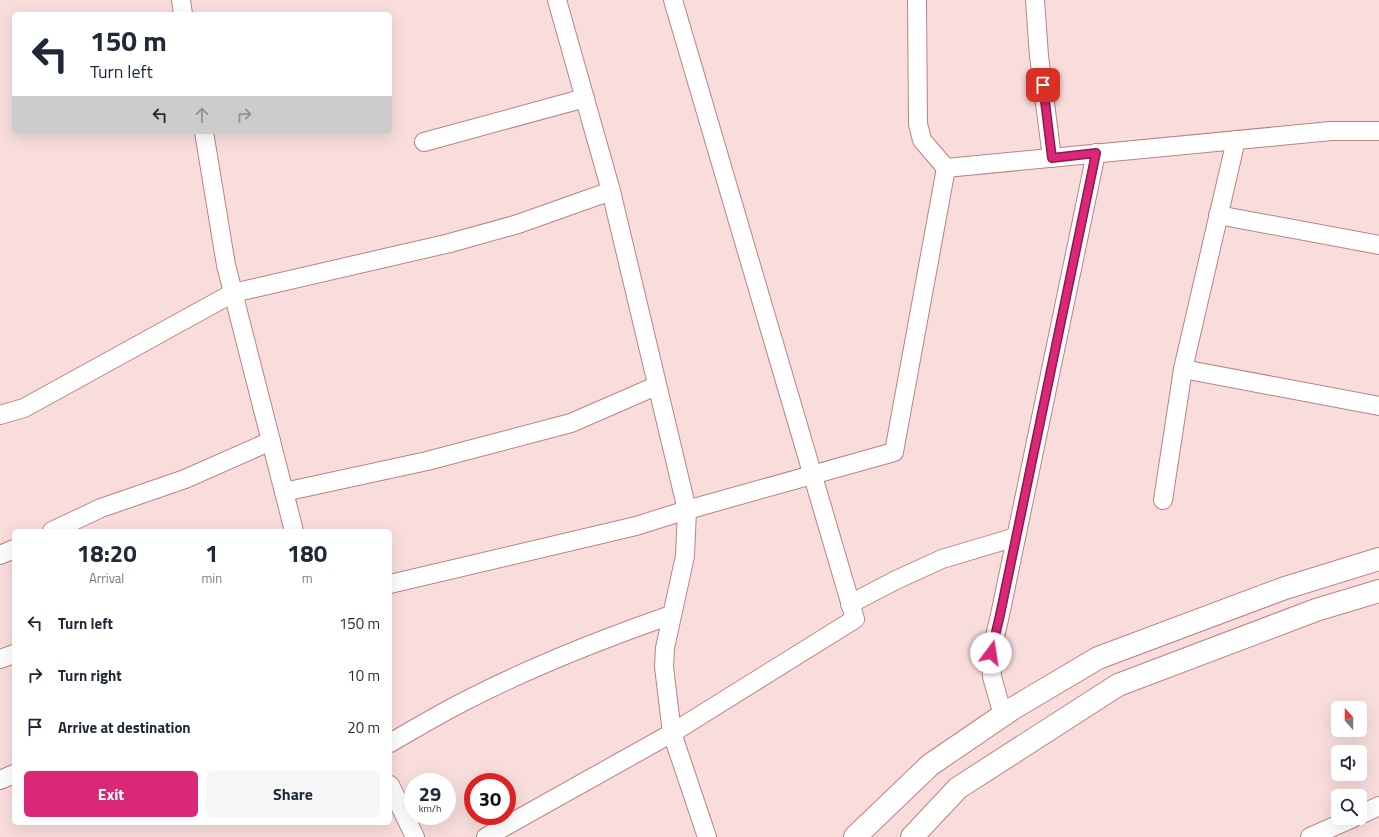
<!DOCTYPE html>
<html lang="en">
<head>
<meta charset="utf-8">
<style>
  :root { --surface:#fff; --page:#f6f6f7; --text:#1f2937; --muted:#747a83; --accent:#db2777 }
  body { margin:0; font-family:"Titillium Web",sans-serif; background:var(--page); color:var(--text); height:100vh; display:flex; flex-direction:column; font-size:15px; white-space:nowrap }
  * { box-sizing:border-box; margin:0 }
  p { font-size:13px; color:var(--muted) }
  .icon { flex:none; width:22px; height:22px; fill:none; stroke:currentColor; stroke-width:2; stroke-linecap:round; stroke-linejoin:round }
  .map { position:relative; flex:1; overflow:hidden }
  .side { position:absolute; left:12px; top:529px; width:380px; height:296px; display:flex; flex-direction:column; background:var(--surface); border-radius:6px; box-shadow:0 4px 16px #0002 }
  .side>* { flex:none }
  .banner { position:absolute; left:12px; top:12px; width:380px; height:122px; border-radius:6px; box-shadow:0 4px 16px #0002; background:#fff; color:var(--text); overflow:hidden }
  .needle { width:26px; rotate:340deg }
  .controls { position:absolute; left:1331px; top:701px; display:grid; gap:8px }
  .controls a { display:grid; place-items:center; width:36px; height:36px; border-radius:6px; background:var(--surface); box-shadow:0 4px 16px #0002; font-size:20px }
  .speed { position:absolute; left:404px; top:773px; display:flex; gap:8px; font-size:20px; font-weight:700; text-align:center }
  .speed>* { display:grid; place-content:center; width:52px; height:52px; border-radius:50%; background:var(--surface); box-shadow:0 4px 16px #0002; line-height:1 }
  .speed small { font-size:10px; font-weight:400 }
  .speed .limit { border:6px solid #d22; background:#fff; color:#111 }
  .pin { position:absolute; display:grid; place-items:center; width:34px; height:34px; color:#fff; margin:-17px; border-radius:8px; box-shadow:0 2px 6px #0006 }
  .me { position:absolute; width:44px; margin:-22px; rotate:14deg; stroke-linejoin:round; filter:drop-shadow(0 0 3px #0008) }
  .turn { display:flex; align-items:center; gap:14px; height:84px; padding:0 12px; font-size:18px }
  .turn .icon { width:52px; height:52px; stroke-width:2.5 }
  .turn b { display:block; font-size:28px; line-height:34px }
  .lanes { display:flex; align-items:center; height:38px; padding:0 12px; background:#0003; justify-content:center; gap:20px; direction:ltr }
  .lanes .off { opacity:.35 }
  .eta { display:flex; justify-content:space-evenly; align-items:center; height:68px; text-align:center }
  .eta b { font-size:24px; font-weight:700; line-height:28px }
  .button { display:flex; gap:8px; margin-top:auto; padding:8px 12px }
  .button a { flex:1; height:46px; border-radius:6px; background:var(--accent); color:#fff; font-size:16px; font-weight:700; line-height:46px; text-align:center }
  .button a+a { background:var(--page); color:var(--text) }
  ul { padding:0; list-style:none }
  li { display:flex; align-items:center; gap:12px; height:52px; padding:0 12px }
  li div { flex:1 }
  li b { display:block; font-size:15px }
  li em { font-style:normal }
  .map>svg:first-child { display:block }
  .lines { fill:none; stroke-linecap:round; stroke-linejoin:round }
  .minor-casing { stroke:#bf8183; stroke-width:20 }
  .secondary-casing { stroke:#bf8183; stroke-width:24 }
  .minor { stroke:#fff; stroke-width:18 }
  .secondary { stroke:#fff; stroke-width:22 }
  .route-casing { stroke:#8e194d; stroke-width:10 }
  .route { stroke:#db2777; stroke-width:7 }
</style>
</head>
<body>
<div class="map">
<svg width="1379" height="837" viewBox="0 0 1379 837">
  <rect width="100%" height="100%" fill="#f9dddd"/>
  <g class="lines">
    <defs>
      <g id="minor">
        <path d="M181 0 183 14"/>
        <path d="M557 0 611 191 687 510 685 556 665 648 664 667 672 733 707 837"/>
        <path d="M917 0 918 124 922 140 946 168"/>
        <path d="M1035 0 1039 56 1052 158"/>
        <path d="M204 132 226 265 294 531"/>
        <path d="M424 142 585 98"/>
        <path d="M1218 215 1379 245"/>
        <path d="M1183 369 1379 406"/>
        <path d="M0 415 24 408 233 293 450 243 518 224 611 191"/>
        <path d="M284 492 427 461 571 423 656 386"/>
        <path d="M1163 500 1183 369 1236 140"/>
        <path d="M52 531 101 508 185 479 271 441"/>
        <path d="M0 555 14 549"/>
        <path d="M390 584 636 526 687 510 894 452 946 168 1331 131H1379"/>
        <path d="M850 604 896 580 942 559 1016 537"/>
        <path d="M0 659 14 654"/>
        <path d="M1003 715 992 677 991 653 1000 615 1096 153"/>
        <path d="M390 743C416 728 441 713 467 700 533 666 602 639 671 615"/>
        <path d="M0 780 14 774"/>
        <path d="M390 785 415 837"/>
        <path d="M1360 815 1379 806"/>
        <path d="M486 837 672 733 855 619 673 0"/>
        <path d="M1310 837 1353 818"/>
      </g>
      <g id="secondary">
        <path d="M855 837 930 765 1012 709 1098 658 1285 588 1379 559"/>
        <path d="M912 837 958 788 1118 685 1316 610 1379 591"/>
      </g>
    </defs>
    <!-- minor casing -->
    <use href="#minor" class="minor-casing"/>
    <!-- secondary casing -->
    <use href="#secondary" class="secondary-casing"/>
    <!-- minor -->
    <use href="#minor" class="minor"/>
    <!-- secondary -->
    <use href="#secondary" class="secondary"/>
  </g>
  <g class="lines">
    <defs>
      <path id="route" d="M991 653 1000 615 1096 153 1052 158 1043 85"/>
    </defs>
    <!-- route casing -->
    <use href="#route" class="route-casing"/>
    <!-- route -->
    <use href="#route" class="route"/>
  </g>
</svg>
<div class="controls">
<a><svg class="needle" viewBox="-14 -14 28 28"><path d="M0-13l5 13h-10z" fill="#e53935"/><path d="M0 13l5-13h-10z" fill="#747a83"/></svg></a>
<a><svg class="icon" aria-label="sound" viewBox="0 0 24 24"><path d="M4 9h4l5-4v14l-5-4H4zM17 9q2 3 0 6"/></svg></a>
<a><svg class="icon" aria-label="search" viewBox="0 0 24 24"><circle cx="10" cy="10" r="6"/><path d="M15 15l6 6"/></svg></a>
</div>
<div class="speed"><div>29<small>km/h</small></div><div class="limit">30</div></div>
<div class="pin" style="left:1043px;top:85px;background:#d93025"><svg class="icon" aria-label="arrive" viewBox="0 0 24 24"><path d="M6 21V4h12l-3 4 3 4H6"/></svg></div>
<svg class="me" style="left:991px;top:653px" viewBox="-20 -20 40 40"><circle r="19" fill="#fff"/><path d="M0-13L10 11 0 6-10 11z" fill="#db2777"/></svg>
<div class="banner">
<div class="turn"><svg class="icon" aria-label="left" viewBox="0 0 24 24"><path d="M17 20v-9H6M10 6l-5 5 5 5"/></svg><div><b>150 m</b>Turn left</div></div>
<div class="lanes"><svg class="icon" aria-label="left" viewBox="0 0 24 24"><path d="M17 20v-9H6M10 6l-5 5 5 5"/></svg><svg class="icon off" aria-label="ahead" viewBox="0 0 24 24"><path d="M12 20V5M6 11l6-6 6 6"/></svg><svg class="icon off" aria-label="right" viewBox="0 0 24 24"><path d="M7 20v-9h11M14 6l5 5-5 5"/></svg></div>
</div>
<section class="side">
<div class="eta">
<div><b>18:20</b><p>Arrival</p></div>
<div><b>1</b><p>min</p></div>
<div><b>180</b><p>m</p></div>
</div>
<ul>
<li><svg class="icon" aria-label="left" viewBox="0 0 24 24"><path d="M17 20v-9H6M10 6l-5 5 5 5"/></svg><div><b>Turn left</b></div><em>150 m</em></li>
<li><svg class="icon" aria-label="right" viewBox="0 0 24 24"><path d="M7 20v-9h11M14 6l5 5-5 5"/></svg><div><b>Turn right</b></div><em>10 m</em></li>
<li><svg class="icon" aria-label="arrive" viewBox="0 0 24 24"><path d="M6 21V4h12l-3 4 3 4H6"/></svg><div><b>Arrive at destination</b></div><em>20 m</em></li>
</ul>
<div class="button"><a>Exit</a><a>Share</a></div>
</section>
</div>
</body>
</html>
